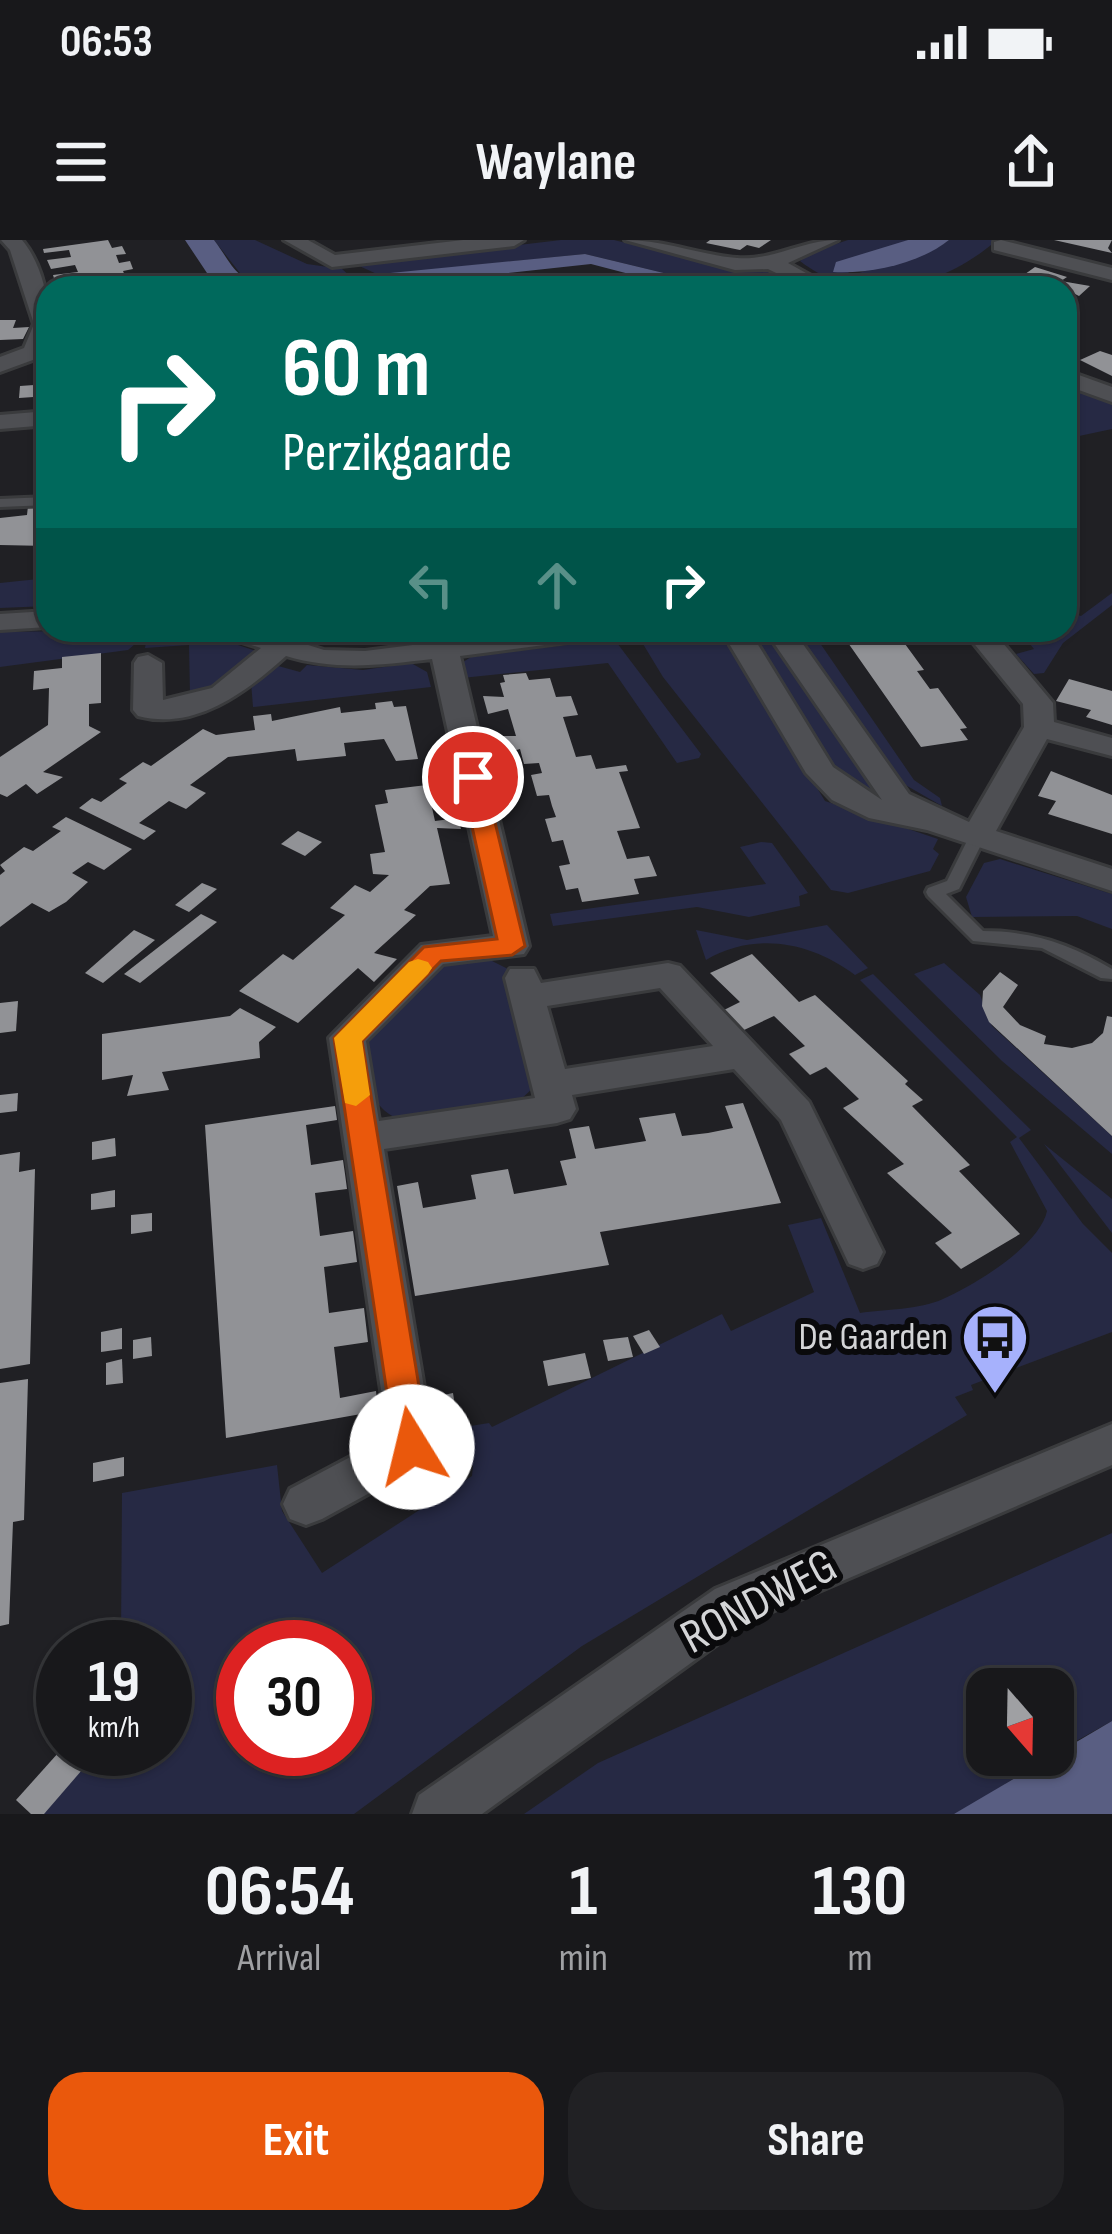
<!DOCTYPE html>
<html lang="en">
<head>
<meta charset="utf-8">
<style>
  :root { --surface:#18181b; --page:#212124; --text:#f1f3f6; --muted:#9fa0a3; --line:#36373a; --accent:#ea580c }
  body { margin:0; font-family:"Sofia Sans Condensed",sans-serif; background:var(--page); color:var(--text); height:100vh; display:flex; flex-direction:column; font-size:45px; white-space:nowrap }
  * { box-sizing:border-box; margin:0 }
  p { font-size:39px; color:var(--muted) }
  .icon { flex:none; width:66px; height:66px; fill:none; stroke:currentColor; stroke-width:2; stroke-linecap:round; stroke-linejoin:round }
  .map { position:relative; height:1574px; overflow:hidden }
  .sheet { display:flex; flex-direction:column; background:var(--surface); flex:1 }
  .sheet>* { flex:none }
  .top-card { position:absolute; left:36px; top:36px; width:1041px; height:366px; border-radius:36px; box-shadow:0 3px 9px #0004,0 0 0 3px var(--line); background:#00695c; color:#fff; overflow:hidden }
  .needle { width:78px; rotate:160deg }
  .fabs { position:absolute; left:966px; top:1428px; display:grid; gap:24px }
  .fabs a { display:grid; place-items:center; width:108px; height:108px; border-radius:24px; background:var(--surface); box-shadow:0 3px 9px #0004,0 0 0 3px var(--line); font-size:60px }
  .speed { position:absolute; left:36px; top:1380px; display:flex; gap:24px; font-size:60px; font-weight:700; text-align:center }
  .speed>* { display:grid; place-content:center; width:156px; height:156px; border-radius:50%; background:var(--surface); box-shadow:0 3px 9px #0004,0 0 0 3px var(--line); line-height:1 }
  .speed small { font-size:30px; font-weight:400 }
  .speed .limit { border:18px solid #d22; background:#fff; color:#111 }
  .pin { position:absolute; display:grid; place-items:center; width:102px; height:102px; color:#fff; margin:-51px; border:6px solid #fff; border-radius:50%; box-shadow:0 3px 12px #0007 }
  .me { position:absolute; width:132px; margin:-66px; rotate:351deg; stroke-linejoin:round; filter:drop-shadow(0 0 9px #0008) }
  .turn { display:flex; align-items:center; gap:42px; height:252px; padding:0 48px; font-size:54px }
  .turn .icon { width:156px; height:156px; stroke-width:2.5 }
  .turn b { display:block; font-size:84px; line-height:102px }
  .lanes { display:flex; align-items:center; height:114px; padding:0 48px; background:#0003; justify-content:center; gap:60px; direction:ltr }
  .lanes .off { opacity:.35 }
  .eta { display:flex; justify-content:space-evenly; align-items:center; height:204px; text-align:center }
  .eta b { font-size:72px; font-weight:700; line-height:84px }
  .cta { display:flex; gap:24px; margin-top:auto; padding:24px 48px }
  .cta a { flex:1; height:138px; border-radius:36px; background:var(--accent); color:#fff; font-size:48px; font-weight:700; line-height:138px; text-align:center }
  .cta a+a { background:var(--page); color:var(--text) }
  .status { display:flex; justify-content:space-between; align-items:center; height:84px; padding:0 60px; background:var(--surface); direction:ltr }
  .status svg { height:33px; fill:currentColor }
  header { display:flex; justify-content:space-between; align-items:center; height:156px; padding:0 48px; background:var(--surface); font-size:54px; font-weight:700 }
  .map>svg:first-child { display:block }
  .green { fill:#262944; fill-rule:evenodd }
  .water { fill:#595e82 }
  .building { fill:#919296 }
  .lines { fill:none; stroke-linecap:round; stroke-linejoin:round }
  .service-casing { stroke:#3a3b3d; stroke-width:6 }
  .minor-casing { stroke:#3a3b3d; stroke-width:6 }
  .secondary-casing { stroke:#3a3b3d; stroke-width:6 }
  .service { fill:#4e4f53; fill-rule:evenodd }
  .minor { fill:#4e4f53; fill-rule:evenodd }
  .secondary { fill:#4e4f53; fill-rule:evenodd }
  .route { fill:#ea580c; stroke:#983908; stroke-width:3 }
  .slow { fill:#f59e0b }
  .labels { text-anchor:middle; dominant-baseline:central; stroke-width:12; stroke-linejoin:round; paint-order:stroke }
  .poi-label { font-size:39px; fill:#d4d5d7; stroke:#0a0a0c; text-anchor:end }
  .near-street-label { font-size:48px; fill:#d4d5d7; stroke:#0a0a0c }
</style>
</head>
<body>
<div class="status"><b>06:53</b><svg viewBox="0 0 49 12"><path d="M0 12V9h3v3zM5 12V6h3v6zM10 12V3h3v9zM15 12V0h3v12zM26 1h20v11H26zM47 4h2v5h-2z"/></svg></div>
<header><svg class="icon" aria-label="menu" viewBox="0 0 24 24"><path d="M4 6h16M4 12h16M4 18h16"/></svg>Waylane<svg class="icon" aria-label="share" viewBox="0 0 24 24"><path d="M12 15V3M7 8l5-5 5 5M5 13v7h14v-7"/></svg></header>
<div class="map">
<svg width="1112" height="1574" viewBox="0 0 1112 1574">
  <rect width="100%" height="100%" fill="#202024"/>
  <!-- green -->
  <g class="green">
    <path d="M214 0H255L307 24 342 29 352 38 268 45 247 42Z"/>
    <path d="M561 0H614L727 28 773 29 814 48H726L585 14 379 35 355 24Z"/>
    <path d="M848 0H908L848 33 856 34 939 7 949 0H997C942 48 861 69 800 21L804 18 800 16Z"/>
    <path d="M1065 145 1112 159V189L1065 199Z"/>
    <path d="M48 338V366L0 368V343Z"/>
    <path d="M1112 353V365L1063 403 1044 433 1034 434 1016 414 1034 409 1019 390H1065V371L1081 376Z"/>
    <path d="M134 390 135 404 128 410 0 427V392Z"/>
    <path d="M148 390H193L259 412 208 451 190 455 189 405 145 408Z"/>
    <path d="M290 390H436L409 400 348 404Z"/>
    <path d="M689 390 715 397 732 409 825 561 938 599 933 609 939 614 930 631 848 653 831 650 663 437 640 399 652 393Z"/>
    <path d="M792 390H811L914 540 940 558 942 566 895 539Z"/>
    <path d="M765 392 775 396 877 556 829 524 750 396Z"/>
    <path d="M614 399 701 514 699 518 677 523 608 423 462 438 460 424 471 417Z"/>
    <path d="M411 423 427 432 431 447 253 467 251 442 271 424 300 432 307 425 363 430Z"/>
    <path d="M761 602 772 603 808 653 799 656 800 666 749 677 697 667 553 686 550 674 766 644 740 607Z"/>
    <path d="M1000 619 1112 654V689L1077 676 972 677 966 657 984 623Z"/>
    <path d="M827 685 868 728 855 735C811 702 755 691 706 720L696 690 747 700Z"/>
    <path d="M486 718 510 730 533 848 519 861 399 879C368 869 355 820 374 792 385 776 424 735 440 725 452 718 473 719 486 718Z"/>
    <path d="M944 723 980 755 992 786 1112 896V914L1002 821 914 734Z"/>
    <path d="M873 734 1031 890 1019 898 1083 984 1112 1013V1092L971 1145 973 1150 955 1157 967 1175 582 1406 354 1574H30L101 1509H165V1407H128L121 1399 122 1253 277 1225 282 1271 322 1333 472 1236 473 1226 451 1199 452 1189 489 1183 492 1187 722 1074 731 1091 814 1052 788 985 821 978 860 1073C885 1069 919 1070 943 1059 975 1045 1040 1005 1047 971L1010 902 1017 897 860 740ZM243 1407H345V1509H243Z"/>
    <path d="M1044 904 1112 959V993Z"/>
    <path d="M1112 1293V1481L1053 1514V1449H987V1515H1051L964 1570 954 1574H524L598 1523Z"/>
  </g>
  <!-- water -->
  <g class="water">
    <path d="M185 0H214C233 25 234 40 268 45L585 14 726 48H683L591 24 372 48H217Z"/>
    <path d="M908 0H949C919 24 870 34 833 32L836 22Z"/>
    <path d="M1112 1481V1574H954Z"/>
  </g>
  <!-- building -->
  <g class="building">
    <path d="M108 0 112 8 122 6 126 14 116 15 119 23 130 21 133 29 123 31 130 48H84L82 41 56 45 53 35 78 32 75 25 51 29 47 20 71 17 69 10 44 13 43 9Z"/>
    <path d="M710 0H771L759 8 747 5 740 10 706 3Z"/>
    <path d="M1054 0H1112L1108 8 1112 13Z"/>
    <path d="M1035 27 1067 37 1061 41 1090 46 1079 56 1057 45 1037 42 1042 48H1025L1011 44Z"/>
    <path d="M0 80H16L13 88 29 87 23 99 0 100Z"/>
    <path d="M1100 111 1112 115V136L1080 120Z"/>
    <path d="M48 144V156L19 158 20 146Z"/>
    <path d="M45 265 48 306 0 305V278L27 275 28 266Z"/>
    <path d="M839 390 897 393 924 430 917 431 930 449 938 448 967 488 960 489 968 500 921 507Z"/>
    <path d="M101 413V463L89 464V486L101 492 43 532 63 537 37 554 26 544 7 557 0 554V517L48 485 49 448 33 450 34 431 62 428V417Z"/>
    <path d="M526 433 529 440 550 438 556 457 571 456 578 475 563 477 576 517 591 515 596 529 626 525 628 531 619 532 640 588 617 591 627 619 649 616 657 636 634 639 639 654 582 662 578 648 566 650 559 626 570 624 563 600 552 602 545 579 556 577 552 566 549 555 537 556 531 535 542 533 539 523 524 524 520 509 499 515 494 496H516L508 469 488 474 483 456 504 457 500 443 505 442 503 435Z"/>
    <path d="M1069 439 1112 451V485L1086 477 1091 470 1056 461Z"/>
    <path d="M392 461 394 467 406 466 418 519 396 521 384 499 344 503 346 516 297 521 295 509 228 517 190 545 206 553 186 569 169 561 139 583 156 591 144 600 79 568 92 558 101 562 127 543 119 539 143 522 151 526 203 489 216 495 255 490 253 476 271 474 272 481 340 467 341 473 376 469 375 463Z"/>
    <path d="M1051 531 1112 555V594L1048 574 1056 561 1038 556Z"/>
    <path d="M427 545 435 581 458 578 461 589 437 588 450 644 430 646 404 670 416 675 374 713 397 719 374 742 358 728 298 783 239 751 283 714 293 720 345 675 330 668 355 645 370 652 389 635 373 634 370 614 385 612 375 565 388 563 385 550Z"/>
    <path d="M66 577 132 609 104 630 88 622 72 633 88 642 66 662 49 672 32 663 0 687V635L5 631 0 625 24 607 33 611 61 591 52 587Z"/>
    <path d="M298 591 322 602 305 616 281 604Z"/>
    <path d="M202 643 217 649 189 672 175 665Z"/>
    <path d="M201 674 217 682 140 743 124 734Z"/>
    <path d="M134 690 155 700 103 743 85 733Z"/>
    <path d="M752 714 799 762 815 755 908 841 905 844 923 860 912 866 970 925 959 931 1020 994 961 1029 935 1003 952 993 887 933 904 924 843 868 859 859 826 827 810 835 789 814 805 806 774 776 744 790 724 770 740 762 710 733Z"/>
    <path d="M1000 732 1018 745 1003 767 1020 785 1046 796 1044 804 1072 808 1092 803 1103 793 1107 776 1112 777V896L989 782 982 766 983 751Z"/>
    <path d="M18 761 16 791 0 793V763Z"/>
    <path d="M240 768 276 787 259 802 260 818 162 832 169 850 127 856 133 835 102 840V794L230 776Z"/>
    <path d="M18 853 17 871 0 873V855Z"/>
    <path d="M743 863 781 963 600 992 609 1025 415 1056 397 946 418 942 423 968 476 959 471 935 508 929 514 954 567 945 560 921 576 918 569 889 589 886 595 909 646 901 639 878 675 873 682 896 708 893 733 888 725 866Z"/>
    <path d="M335 866 337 880 306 885 311 925 343 920 345 934 347 949 315 953 320 996 353 991 355 1006 357 1022 324 1027 329 1073 364 1068 368 1102 334 1107 340 1158 376 1151 378 1171 226 1198 205 885Z"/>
    <path d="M115 898 116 916 92 920V902Z"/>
    <path d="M20 912 19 932 35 929 30 1124 0 1129V915Z"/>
    <path d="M115 950V967L91 970V954Z"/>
    <path d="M152 973V991L131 994V975Z"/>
    <path d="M122 1088V1109L101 1112V1092Z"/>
    <path d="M649 1090 660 1107 644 1114 633 1096Z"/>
    <path d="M151 1097 152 1116 133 1119V1100Z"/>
    <path d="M628 1097 633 1117 608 1121 603 1100Z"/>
    <path d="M585 1113 591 1138 548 1146 543 1121Z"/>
    <path d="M122 1119 123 1143 106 1145V1123Z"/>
    <path d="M28 1139 24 1280 13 1282 9 1384 0 1386V1143Z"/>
    <path d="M453 1153 457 1179 429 1184 425 1159Z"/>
    <path d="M124 1217V1236L93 1242V1223Z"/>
    <path d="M59 1512 82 1530 44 1574H31L16 1560Z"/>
  </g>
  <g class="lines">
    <defs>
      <g id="service">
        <path d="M48 257V265L0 267V259Z"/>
        <path d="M977 592 985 597 959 649 946 654 983 691C1032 691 1070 704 1112 729V739L1101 738 1042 708 973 701 928 656 926 652 928 648 947 641 969 597Z"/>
      </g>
      <g id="minor">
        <path d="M1 0H22C45 27 58 85 41 117L0 132V117L24 108 34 84 10 10Z"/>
        <path d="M284 0H308L335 15 463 0H524L514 6 332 27Z"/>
        <path d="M625 0C665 0 699 15 737 18 773 21 802 0 838 0L788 23 833 48H807L768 29 735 30Z"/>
        <path d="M1001 0 1112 28V40L994 10V2Z"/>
        <path d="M1065 130 1112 147V162L1065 145Z"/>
        <path d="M48 171V185L0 189V175Z"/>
        <path d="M48 371V387L0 390V374Z"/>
        <path d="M218 390H261L324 410 365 411 531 390H612L598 398 460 416 529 706 524 714 443 724 366 801 379 881 535 858 505 738 510 729H534L541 743 668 723 680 726 809 862 883 1012 877 1024 863 1029 849 1024 781 880 734 829 572 855 576 869 570 879 557 883 384 909 434 1207 428 1221 322 1279 306 1285 290 1279 283 1264 290 1249 388 1197 329 798 421 705 493 696 432 419C381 425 336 431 286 416 246 452 195 491 138 476L133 470 134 423 138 417 148 415 162 423 163 460 212 448 261 408 222 396ZM660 748 713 806 565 829 547 766Z"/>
        <path d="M721 390H749L833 527 882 560 765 390H793L909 554 969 582 1024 487 1023 464 963 390H992L1053 463 1054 482 1112 498V516L1047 499 996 591 1112 629V651L927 590 869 578 832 560 806 533Z"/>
      </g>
      <path id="secondary" d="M1112 1184V1225L749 1381 482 1574H412L419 1555 715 1349Z"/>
    </defs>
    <!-- service casing -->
    <use href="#service" class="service-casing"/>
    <!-- minor casing -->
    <use href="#minor" class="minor-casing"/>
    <!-- secondary casing -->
    <use href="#secondary" class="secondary-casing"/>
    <!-- service -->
    <use href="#service" class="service"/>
    <!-- minor -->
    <use href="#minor" class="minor"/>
    <!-- secondary -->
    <use href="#secondary" class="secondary"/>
  </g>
  <!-- route -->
  <path class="route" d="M473 530 484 537 525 706 512 715 441 721 362 801 429 1207 424 1218 412 1222 400 1218 395 1207 334 798 424 707 497 699 461 537Z"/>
  <!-- slow -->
  <path class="slow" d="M418 719 428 722 432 728 428 734 362 801 370 855 356 866 345 863 334 798 409 722Z"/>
  <!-- icons -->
  <defs>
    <symbol id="bus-pin" viewBox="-11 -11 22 30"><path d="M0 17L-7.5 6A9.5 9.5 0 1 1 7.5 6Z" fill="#a6b1fc" stroke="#0a0a0c"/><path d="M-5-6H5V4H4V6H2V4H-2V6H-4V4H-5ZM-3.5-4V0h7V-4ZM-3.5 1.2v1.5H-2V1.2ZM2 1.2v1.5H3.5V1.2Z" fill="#111"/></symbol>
  </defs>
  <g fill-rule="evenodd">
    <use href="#bus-pin" x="957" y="1059" width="76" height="104"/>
  </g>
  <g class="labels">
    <!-- poi labels -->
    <g class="poi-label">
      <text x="948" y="1097">De Gaarden</text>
    </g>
    <!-- near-street labels -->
    <g class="near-street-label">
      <text transform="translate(759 1362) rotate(-28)">RONDWEG</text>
    </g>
  </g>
</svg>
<div class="fabs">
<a><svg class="needle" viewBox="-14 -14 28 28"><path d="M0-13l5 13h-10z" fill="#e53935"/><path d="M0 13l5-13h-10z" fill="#9fa0a3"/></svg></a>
</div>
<div class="speed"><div>19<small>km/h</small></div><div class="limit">30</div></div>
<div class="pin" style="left:473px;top:537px;background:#d93025"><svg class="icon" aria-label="arrive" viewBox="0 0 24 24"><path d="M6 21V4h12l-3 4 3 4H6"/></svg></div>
<svg class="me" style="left:412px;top:1207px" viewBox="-20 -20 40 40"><circle r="19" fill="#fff"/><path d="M0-13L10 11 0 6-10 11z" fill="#ea580c"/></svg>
<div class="top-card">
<div class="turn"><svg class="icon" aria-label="right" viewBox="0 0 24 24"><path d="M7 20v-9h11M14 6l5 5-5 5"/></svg><div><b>60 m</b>Perzikgaarde</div></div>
<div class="lanes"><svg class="icon off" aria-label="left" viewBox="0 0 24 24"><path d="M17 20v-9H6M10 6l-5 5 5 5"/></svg><svg class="icon off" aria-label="ahead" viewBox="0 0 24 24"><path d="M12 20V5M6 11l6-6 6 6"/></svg><svg class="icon" aria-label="right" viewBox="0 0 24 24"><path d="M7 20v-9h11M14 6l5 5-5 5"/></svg></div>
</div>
</div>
<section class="sheet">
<div class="eta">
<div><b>06:54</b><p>Arrival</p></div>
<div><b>1</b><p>min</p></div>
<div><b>130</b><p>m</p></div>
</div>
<div class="cta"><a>Exit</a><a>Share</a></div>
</section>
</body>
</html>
